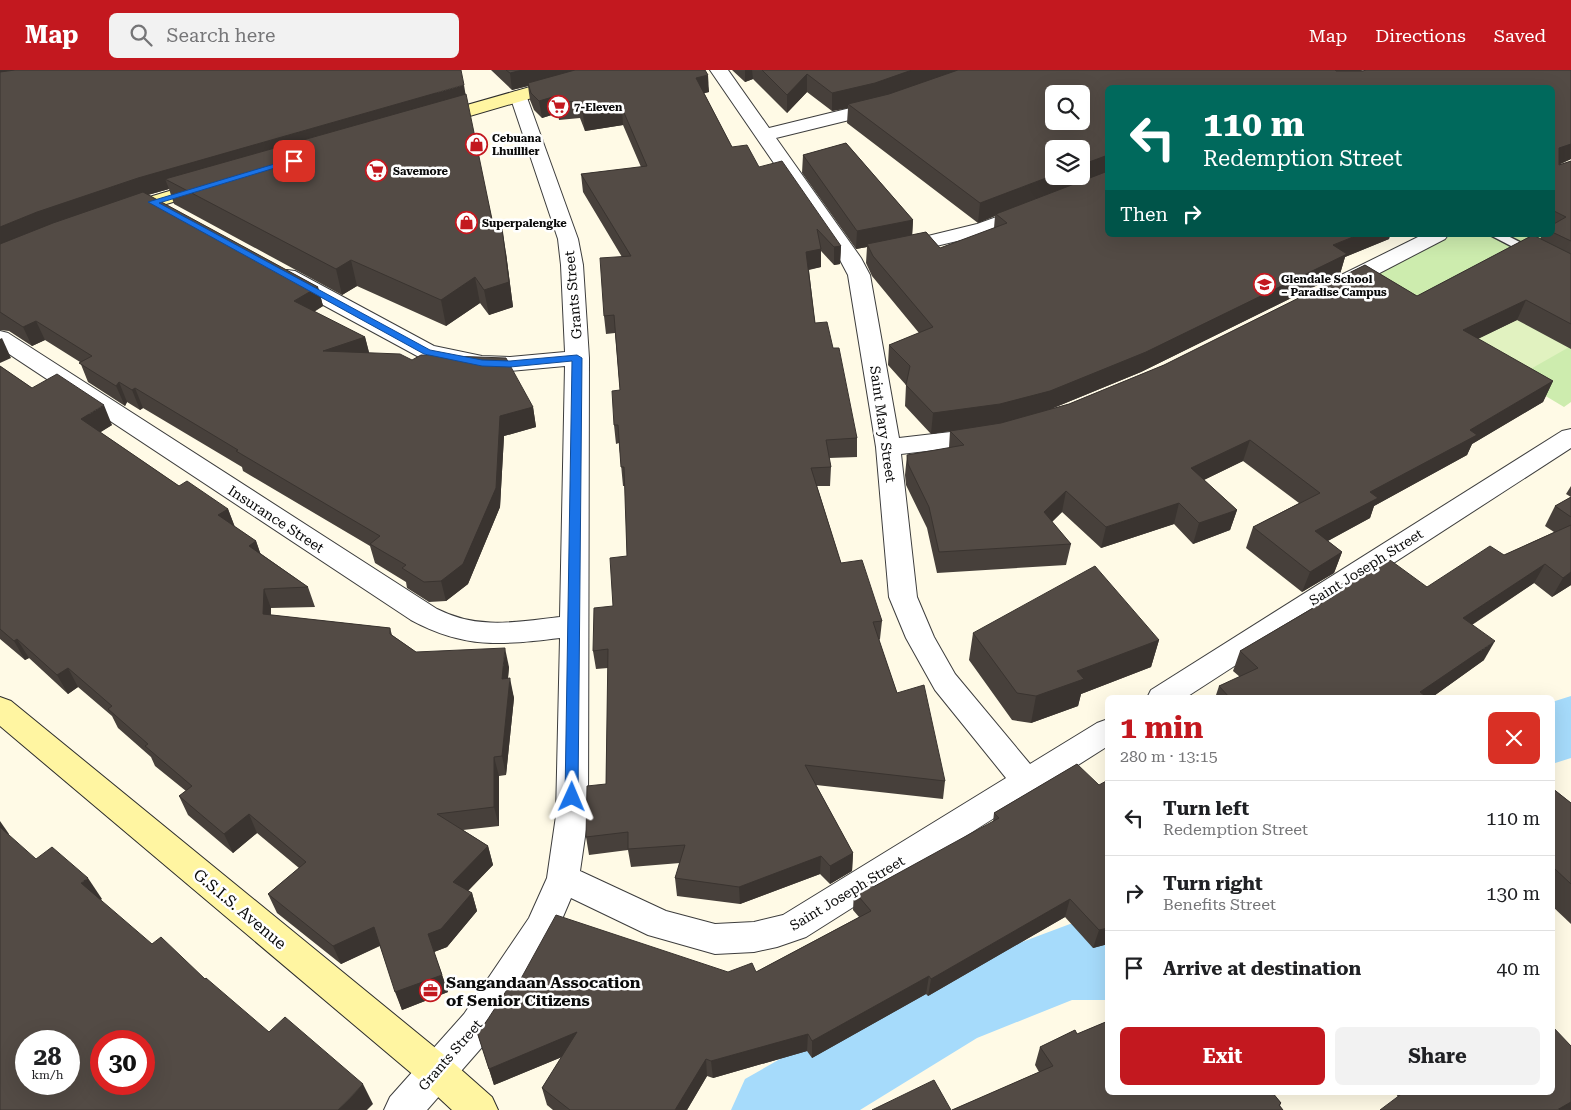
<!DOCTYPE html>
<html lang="en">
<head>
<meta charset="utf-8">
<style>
  :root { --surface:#fff; --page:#f2f2f2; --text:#202124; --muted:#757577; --line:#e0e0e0; --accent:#c3181f }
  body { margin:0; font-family:"Roboto Serif",serif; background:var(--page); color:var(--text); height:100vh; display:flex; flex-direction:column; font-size:19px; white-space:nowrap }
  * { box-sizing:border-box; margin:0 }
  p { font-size:16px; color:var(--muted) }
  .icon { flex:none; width:28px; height:28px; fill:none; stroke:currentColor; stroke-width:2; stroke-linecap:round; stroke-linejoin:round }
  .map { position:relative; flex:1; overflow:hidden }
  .sheet { position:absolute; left:1105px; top:625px; width:450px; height:400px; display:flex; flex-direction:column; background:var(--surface); border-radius:8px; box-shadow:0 5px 20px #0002 }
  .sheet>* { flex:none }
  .hud { position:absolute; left:1105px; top:15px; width:450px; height:152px; border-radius:8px; box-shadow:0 5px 20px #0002; background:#00695c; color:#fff; overflow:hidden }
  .fabs { position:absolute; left:1045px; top:15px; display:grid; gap:10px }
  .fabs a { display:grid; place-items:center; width:45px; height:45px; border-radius:8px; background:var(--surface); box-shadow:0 5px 20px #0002; font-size:25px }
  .speed { position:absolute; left:15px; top:960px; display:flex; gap:10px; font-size:25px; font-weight:700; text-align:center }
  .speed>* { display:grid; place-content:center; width:65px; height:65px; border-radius:50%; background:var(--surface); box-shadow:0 5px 20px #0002; line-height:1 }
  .speed small { font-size:12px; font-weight:400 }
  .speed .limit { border:8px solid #d22; background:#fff; color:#111 }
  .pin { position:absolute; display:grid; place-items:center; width:42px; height:42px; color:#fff; margin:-21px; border-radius:10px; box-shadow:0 2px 8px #0006 }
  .me { position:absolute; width:55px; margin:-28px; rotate:1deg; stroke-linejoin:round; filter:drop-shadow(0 0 4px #0008) }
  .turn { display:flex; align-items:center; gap:18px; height:105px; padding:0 15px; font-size:22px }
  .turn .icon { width:65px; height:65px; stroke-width:2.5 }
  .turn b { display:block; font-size:35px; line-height:42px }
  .then { display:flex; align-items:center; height:48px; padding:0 15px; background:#0003; gap:10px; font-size:19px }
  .round { display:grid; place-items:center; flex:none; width:52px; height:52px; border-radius:8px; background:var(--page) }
  .headline { display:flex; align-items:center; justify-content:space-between; height:85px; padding:0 15px }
  h1 { font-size:30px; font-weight:700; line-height:38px; color:var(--accent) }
  .button { display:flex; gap:10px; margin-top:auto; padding:10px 15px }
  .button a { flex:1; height:58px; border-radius:8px; background:var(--accent); color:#fff; font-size:20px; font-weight:700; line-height:58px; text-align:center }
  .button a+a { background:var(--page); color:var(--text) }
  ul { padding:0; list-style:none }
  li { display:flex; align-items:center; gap:15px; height:75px; padding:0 15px; border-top:1px solid var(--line) }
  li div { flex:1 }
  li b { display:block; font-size:19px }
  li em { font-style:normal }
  header { display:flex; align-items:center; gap:30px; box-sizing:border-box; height:70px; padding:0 25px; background:var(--accent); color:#fff }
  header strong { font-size:24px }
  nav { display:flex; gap:28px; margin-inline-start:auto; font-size:18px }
  .search { width:350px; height:45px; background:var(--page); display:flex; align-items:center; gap:12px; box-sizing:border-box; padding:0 18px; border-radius:8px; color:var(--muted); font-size:19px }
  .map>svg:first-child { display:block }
  .green { fill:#cdecae }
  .pitch { fill:#e1f2c0 }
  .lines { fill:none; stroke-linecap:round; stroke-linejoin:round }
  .river { fill:#a6dbfb; fill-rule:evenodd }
  .lane-casing { stroke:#3d3d3d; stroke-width:3 }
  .street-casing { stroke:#3d3d3d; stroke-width:2 }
  .secondary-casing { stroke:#2c2c2c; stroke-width:2 }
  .lane { fill:#fff; fill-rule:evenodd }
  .street { fill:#fff; fill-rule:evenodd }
  .secondary { fill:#fff5a1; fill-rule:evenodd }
  .wall { fill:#47403b; fill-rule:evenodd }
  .shaded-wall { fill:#3a3430 }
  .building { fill:#534b45; stroke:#3a3430; fill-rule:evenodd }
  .route { fill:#1a73e8; stroke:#114b97 }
  .labels { text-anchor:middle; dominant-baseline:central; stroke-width:5; stroke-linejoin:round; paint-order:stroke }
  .far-poi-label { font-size:11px; font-weight:bold; fill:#0a0a0a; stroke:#fff; text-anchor:start }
  .street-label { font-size:14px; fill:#0a0a0a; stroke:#fff }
  .near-street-label { font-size:16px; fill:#0a0a0a; stroke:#fff }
  .near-poi-label { font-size:16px; font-weight:bold; fill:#0a0a0a; stroke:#fff; text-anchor:start }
</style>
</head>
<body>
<header>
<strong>Map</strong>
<div class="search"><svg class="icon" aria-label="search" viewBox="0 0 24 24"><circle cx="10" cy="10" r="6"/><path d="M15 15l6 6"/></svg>Search here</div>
<nav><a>Map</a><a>Directions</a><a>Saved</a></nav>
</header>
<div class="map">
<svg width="1571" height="1040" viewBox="0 0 1571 1040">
  <rect width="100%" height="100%" fill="#fffae6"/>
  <!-- green -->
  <path class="green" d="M1571 104V332L1564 337 1358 213 1452 165H1552Z"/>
  <!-- pitch -->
  <path class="pitch" d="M1509 195 1571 276 1520 305 1415 244Z"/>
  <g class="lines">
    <!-- river -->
    <g class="river">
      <path d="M1571 626V688L1552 694V632Z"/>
      <path d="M1070 854H1108V930H1072L977 968 860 1040H731L745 1009 915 912Z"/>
    </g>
    <defs>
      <path id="lane" d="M1490 165H1506L1571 198V207Z"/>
      <g id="street">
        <path d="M710 0H728L769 58 883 30 890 32 892 36 890 40 776 68 861 188 870 205 899 368 985 358 994 360 997 366 994 372 985 374 901 384 917 527 934 567 955 604 1030 694 1097 653 1108 649V676L806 867 777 877 754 882 715 884 648 865 571 828 554 868 490 968 427 1040H384L390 1027 464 944 529 848 547 808 556 746 560 568C501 575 465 579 411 550L0 278V261L8 263 437 539C478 560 516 552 560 547L565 296 510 301 482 300 419 287 279 211 276 206 279 201 287 200 295 201 434 276 482 286 510 287 565 282 561 195 558 169 510 26 513 22 519 21 525 22 578 169 583 195 589 288 588 746 580 801 666 841 715 854 754 852 783 845 1006 708 935 620 906 568 889 527 876 377 848 205 839 188Z"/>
        <path d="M1030 135 1037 137 1040 141 1037 145 991 163 898 185 891 183 887 179 891 175 977 154Z"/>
        <path d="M1422 165H1448L1445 169 1347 220 1339 222 1331 220 1328 215 1331 210Z"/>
        <path d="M1571 359V378L1185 628H1147L1151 620 1562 361Z"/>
      </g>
      <g id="secondary">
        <path d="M589 0H617L614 4 439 55 432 57 425 55 423 51 425 47Z"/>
        <path d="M206 110 213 112 216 116 213 120 123 147 116 145 113 141 116 137Z"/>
        <path d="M0 627 11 631 449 989 492 1027 498 1040H452L423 1013 0 656Z"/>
      </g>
    </defs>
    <!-- lane casing -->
    <use href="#lane" class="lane-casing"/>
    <!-- street casing -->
    <use href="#street" class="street-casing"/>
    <!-- secondary casing -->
    <use href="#secondary" class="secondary-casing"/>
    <!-- lane -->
    <use href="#lane" class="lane"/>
    <!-- street -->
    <use href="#street" class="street"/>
    <!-- secondary -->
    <use href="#secondary" class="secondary"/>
  </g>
  <!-- wall -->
  <g class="wall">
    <path d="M0 0 465 24 494 159 506 183 513 237 489 245 480 233 446 256 357 216 342 225 174 134 169 119 148 125 318 217 323 236 314 242 365 267 369 283 412 290 533 337 536 357 504 366 500 437 468 514 446 531 429 532 407 518 406 512 375 493 370 476 243 401 242 397 143 338 140 340 127 332 125 336 88 312 80 292 45 270 32 276 9 261 0 260Z"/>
    <path d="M491 0H705L709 22 704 23 732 77 759 97 841 176 840 194 834 195 821 181V197L809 200 815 253 833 278 857 368V387L829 388 831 397 830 416H817L841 493 882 551 880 569 879 570 897 623 945 711 943 729 816 715 853 783 852 801 830 814 820 804 740 834 677 826 675 808 680 793 631 797 628 780 589 785 586 767 606 714 608 598 596 599 593 581 613 536 627 486 625 416H623L619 373 616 374 614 355 620 320 615 263 606 264 604 246 622 187 583 122 581 104 641 97 623 55 585 61 580 48 559 50 558 43 542 48 534 40 530 30 528 16 512 20Z"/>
    <path d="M732 0H1363L1360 1 1366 0H1571V89L1559 95 1571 91V279L1517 250 1478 269 1553 311 1543 332 1472 374 1467 385 1374 436 1370 448 1328 471 1342 482 1334 503 1302 522 1246 478 1253 457 1299 433 1243 391 1204 410 1237 440 1230 460 1193 474 1174 454 1101 478 1062 442 1052 452 1071 474 1066 495 937 503 927 458 906 415 905 405 907 385 949 378 950 361 931 364 905 336 906 315 888 295 889 275 919 263 872 206 866 193 867 177 856 179 802 103 803 85 846 73 913 150 912 165 926 162 940 178 994 158 995 146 978 153 847 53 848 38 832 41 807 22 787 43 753 9 745 12ZM1108 18H1552V165H1542L1540 169 1533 165 1417 226 1365 195 1164 295 1069 334 1051 339 1141 302 1340 204 1345 187 1389 169 1390 165H1108ZM1054 24H1081V51H1054ZM1054 79H1081V106H1054Z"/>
    <path d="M0 296 32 318 112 355 100 362 179 416 228 439 235 457 256 471 260 483 308 517 315 537 271 538V545L390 558 392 565 416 582 509 597 508 608 514 628 506 705 499 706V756L463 760 488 776 493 795 468 821 472 823 477 841 447 877 434 882 448 922 402 940 380 876 341 894 277 843 268 824 299 798 257 763 233 783 188 745 179 726 186 721 155 696 151 687 118 658 112 646 78 617 68 624 29 588 25 590 0 569Z"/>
    <path d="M1571 416V427L1566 424Z"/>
    <path d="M1571 427V515L1552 527 1534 513 1472 555 1484 590 1431 628H1215L1219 616 1240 607 1233 601 1240 581 1329 528 1332 520 1369 503 1427 517 1504 485 1554 462 1545 456 1555 436Z"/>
    <path d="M973 563 1159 570 1151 597 1081 624 1078 636 1031 653 1012 650 969 590Z"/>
    <path d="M1077 694 1108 874 1093 878 1065 847 928 926 926 924 812 988 807 981 713 1008 707 1006 687 1040H553L547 1035 542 1018 562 987 494 1015 477 962 518 914 728 902H756L859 847 853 840 854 821 873 817 993 752 994 743Z"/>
    <path d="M1552 718 1571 733V854L1552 836Z"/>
    <path d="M1108 951V1022H1272L1281 1033 1280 1036 1283 1040H952L1039 1002 1035 995 1040 977 1075 960 1077 964Z"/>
    <path d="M1571 976V1040H1570L1398 1027 1395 1022H1552Z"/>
  </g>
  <!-- shaded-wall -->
  <g class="shaded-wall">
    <path d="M0 0H45L0 8Z"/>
    <path d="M522 0H582L528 13V16L512 20 510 3Z"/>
    <path d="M745 0H752L753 9 745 12Z"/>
    <path d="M912 0H963L874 31 848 34V38L832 41V23Z"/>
    <path d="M1334 0H1363L1333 12Z"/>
    <path d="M807 4V22L787 43V25Z"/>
    <path d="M708 5 709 22 697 25 696 8Z"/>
    <path d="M464 15 467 33 165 109 169 119 144 126 0 179V157L37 142 138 108Z"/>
    <path d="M556 26 558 43 542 48 539 31Z"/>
    <path d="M622 38 623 55 585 61 583 44Z"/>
    <path d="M1571 74V89L1552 97 1559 78Z"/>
    <path d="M1108 85V103L996 144 995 146 978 153 980 133 1054 105V106H1081V95Z"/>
    <path d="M913 150 912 168 867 174V177L856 179 857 161Z"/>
    <path d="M502 158 506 183 513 237 489 245 484 220Z"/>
    <path d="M1358 165H1390L1389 169 1345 187 1340 204 1141 302 1046 341 998 354 931 364 933 343Z"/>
    <path d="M841 176 840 194 834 195V177Z"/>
    <path d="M821 179V197L806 200V182Z"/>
    <path d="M351 190 357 216 342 225 336 199Z"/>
    <path d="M475 207 480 233 446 256 441 230Z"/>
    <path d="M318 217 323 236 299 250 294 231Z"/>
    <path d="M1526 230 1517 250 1454 280 1463 260Z"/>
    <path d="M36 251 45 270 32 276 23 257Z"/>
    <path d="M365 267 370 286 323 281Z"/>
    <path d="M2 268 11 288 0 293V269Z"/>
    <path d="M1553 311 1543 332 1472 374 1467 385 1374 436 1370 448 1307 482 1315 461 1370 422 1470 360Z"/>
    <path d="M119 312 127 332 125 336 116 316Z"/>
    <path d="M135 318 143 338 140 340 132 320Z"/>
    <path d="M104 335 112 355 90 369 81 349Z"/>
    <path d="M533 337 536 357 504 366 500 437 468 514 446 531 441 511 500 346Z"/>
    <path d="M1250 370 1243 391 1185 419 1191 398Z"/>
    <path d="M1066 421 1062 442 1040 463 1044 442Z"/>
    <path d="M1179 433 1174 454 1101 478 1106 457Z"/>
    <path d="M228 439 235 458 218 445Z"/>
    <path d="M1237 440 1230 460 1193 474 1199 453Z"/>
    <path d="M256 471 263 491 249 476Z"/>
    <path d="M1342 482 1334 503 1302 522 1310 502Z"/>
    <path d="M1545 494 1534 513 1453 567 1463 548Z"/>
    <path d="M1571 502V515L1552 527 1563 508Z"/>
    <path d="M264 519 271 538 270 564 263 544Z"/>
    <path d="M17 569 29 588 25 590 14 571Z"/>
    <path d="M1159 570 1151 597 1081 624 1078 636 1031 653 1036 626 1077 601Z"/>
    <path d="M1495 571 1484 590 1431 628H1418L1420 622Z"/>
    <path d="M505 578 509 597 506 628 502 609Z"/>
    <path d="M68 598 78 617 68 624 57 605Z"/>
    <path d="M510 608 514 628 506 705 502 686Z"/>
    <path d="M494 687 499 706V756L494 737Z"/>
    <path d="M249 744 257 763 233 783 224 764Z"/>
    <path d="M0 751 9 764 4 769 0 764Z"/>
    <path d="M488 776 493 795 459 830 453 812Z"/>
    <path d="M853 783 852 801 830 814V796Z"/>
    <path d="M821 786 820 804 740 834 739 817Z"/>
    <path d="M88 808 102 829 95 835 81 813Z"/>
    <path d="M472 823 477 841 447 877 434 882 448 922 402 940 395 922 428 864Z"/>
    <path d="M1070 829 1065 847 928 926 931 909Z"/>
    <path d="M374 857 381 875 341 894 333 876Z"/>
    <path d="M1108 858V874L1093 878 1099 860Z"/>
    <path d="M929 906 926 924 812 988V971Z"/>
    <path d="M577 962 581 979 494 1015 489 999Z"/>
    <path d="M808 964 807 981 713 1008 711 991Z"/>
    <path d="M706 989 707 1006 687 1040H675Z"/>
    <path d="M363 1014 373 1034 367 1040H338Z"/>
    <path d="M1571 1032V1040H1557Z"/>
  </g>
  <!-- building -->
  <g class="building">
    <path d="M15 0H461L464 15 138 108 37 142 0 157V2Z"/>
    <path d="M506 0H522L510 3Z"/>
    <path d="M575 0H705L708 5 696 8 732 77 747 75 759 97 782 91 841 176 834 177 817 159 821 179 806 182 815 253 827 252 833 278H839L857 368 826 370 831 397 811 398 841 493 862 490 882 551 873 552 897 623 924 615 945 711 805 695 853 783 830 796 821 786 739 817 675 808 685 775 628 779V762L586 767 587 716 606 714 608 579 593 581 594 538 613 536 610 488 627 486 624 397H621L618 355H614L612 321 620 320 614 245 604 246 600 188 631 186 581 104 647 96 622 38 583 44 578 31 557 33 556 26 539 31 531 23 528 13Z"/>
    <path d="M762 0H912L875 13 832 23 807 4 787 25Z"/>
    <path d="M958 0H1335L1336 1H1363L1366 0H1571V74L1559 78V95L1571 91V171L1552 162V155L1566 147 1552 140V18H1108V85L1081 95V79H1054V105L980 133 848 34 889 24ZM1054 24H1081V51H1054Z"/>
    <path d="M466 24 494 159 502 158 509 212 484 220 475 207 441 230 351 190 336 199 165 109Z"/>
    <path d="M846 73 913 150 857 161 803 85Z"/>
    <path d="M1108 101V165H1358L1333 175 1347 184 1146 282 1050 321 1000 334 933 343 906 315 910 296 889 275 933 257 873 186 867 174 926 162 940 178 1007 153 996 144Z"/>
    <path d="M143 122 318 217 294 231 365 267 323 281 400 284 412 290 421 285 506 288 533 337 500 346 496 418 463 494 441 511 424 512 402 498 406 495 370 474 380 466 236 381 238 380 135 318 132 320 119 312 116 316 79 293 92 286 36 251 23 257 0 242V174L53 153Z"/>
    <path d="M1533 165 1571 184V254L1526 230 1463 260 1553 311 1470 360 1477 365 1370 422 1378 428 1315 461 1342 482 1310 502 1253 457 1320 423 1250 370 1191 398 1237 440 1199 453 1179 433 1106 457 1066 421 1044 442 1071 474 939 482 929 437 908 394 907 385 964 375 950 361 1001 353 1069 334 1164 295 1365 195 1417 226Z"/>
    <path d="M0 296 32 318 57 304 104 335 81 349 179 416 187 411 228 439 218 445 256 471 249 476 308 517 264 519 263 544 390 558V564L416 582 505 578 502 609 510 608 502 686 494 687V737L437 744 488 776 453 812 472 823 441 859 428 864 442 905 395 922 374 857 333 876 268 824 306 792 249 744 224 764 179 726 192 716 145 676 148 674 108 639 112 636 68 598 57 605 17 569 14 571 0 559Z"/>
    <path d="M1571 427V447L1555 436Z"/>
    <path d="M1571 455V502L1563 508 1545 494 1463 548 1495 571 1420 622 1428 628H1230L1219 616 1258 598 1240 581 1337 524 1332 520 1364 500 1369 503 1390 490 1427 517 1490 476 1504 485Z"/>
    <path d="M1095 496 1159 570 1077 601 1084 609 1036 626 1017 623 973 563Z"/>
    <path d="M1077 694 1099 715 1108 710V858L1099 860 1070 829 931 909 929 906 812 971 808 964 711 991 706 989 675 1040H570L542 1018 577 962 489 999 477 962 486 952 512 912 518 914 556 845 728 902 752 893 756 902 871 841 854 821 869 812 873 817 999 748 994 743Z"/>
    <path d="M1552 718 1571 733V814L1555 799 1552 801Z"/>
    <path d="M0 757 36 789 52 777 88 808 81 813 152 874 161 867 205 909 206 908 269 962 285 947 363 1014 338 1040H0ZM26 971H69V1014H26ZM101 971H144V1014H101Z"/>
    <path d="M1108 951V1022H1272L1281 1033 1279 1035 1283 1040H952L1053 996 1040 977 1075 960 1077 964Z"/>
    <path d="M1552 956 1571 976V1032L1557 1040H1380L1404 1022H1552Z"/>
    <path d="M934 1010 951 1040H872Z"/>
  </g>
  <!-- route -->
  <path class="route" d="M291 89 298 91 159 133 430 280 482 290 510 291 577 285 582 288 578 727 576 731 572 732 567 731 565 727 572 291 510 297 482 296 424 284 148 132Z"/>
  <!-- icons -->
  <defs>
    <symbol id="supermarket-ring" viewBox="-11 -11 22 22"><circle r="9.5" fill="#fff" stroke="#c3181f" stroke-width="1.5"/><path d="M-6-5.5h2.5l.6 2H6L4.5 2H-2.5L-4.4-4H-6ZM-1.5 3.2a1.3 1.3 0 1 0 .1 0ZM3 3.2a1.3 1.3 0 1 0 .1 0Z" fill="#c3181f"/></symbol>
    <symbol id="shop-ring" viewBox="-11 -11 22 22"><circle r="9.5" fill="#fff" stroke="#c3181f" stroke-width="1.5"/><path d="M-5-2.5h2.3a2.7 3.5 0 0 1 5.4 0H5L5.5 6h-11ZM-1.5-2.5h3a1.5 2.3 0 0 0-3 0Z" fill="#c3181f"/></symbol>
    <symbol id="school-ring" viewBox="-11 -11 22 22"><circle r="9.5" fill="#fff" stroke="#c3181f" stroke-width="1.5"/><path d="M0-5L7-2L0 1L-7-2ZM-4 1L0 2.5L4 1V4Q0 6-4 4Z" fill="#c3181f"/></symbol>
    <symbol id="office-ring" viewBox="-11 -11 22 22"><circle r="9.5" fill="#fff" stroke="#c3181f" stroke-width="1.5"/><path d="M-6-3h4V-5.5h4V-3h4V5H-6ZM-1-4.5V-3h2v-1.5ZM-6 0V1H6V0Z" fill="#c3181f"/></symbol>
  </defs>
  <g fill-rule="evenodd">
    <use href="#supermarket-ring" x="546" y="24" width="25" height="25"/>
    <use href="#shop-ring" x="464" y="62" width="25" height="25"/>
    <use href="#supermarket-ring" x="364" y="88" width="25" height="25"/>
    <use href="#shop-ring" x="454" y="140" width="25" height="25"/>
    <use href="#school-ring" x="1252" y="202" width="25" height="25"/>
    <use href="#office-ring" x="418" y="908" width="25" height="25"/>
  </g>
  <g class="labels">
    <!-- far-poi labels -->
    <g class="far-poi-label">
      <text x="574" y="37">7-Eleven</text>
      <text x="492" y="68">Cebuana<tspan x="492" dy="13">Lhuillier</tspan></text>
      <text x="393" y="101">Savemore</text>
      <text x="482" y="153">Superpalengke</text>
      <text x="1281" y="209">Glendale School<tspan x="1281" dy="13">– Paradise Campus</tspan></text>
    </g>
    <!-- street labels -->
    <g class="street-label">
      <text transform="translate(573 225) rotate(-95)">Grants Street</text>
      <text transform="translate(883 354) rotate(82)">Saint Mary Street</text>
      <text transform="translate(276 449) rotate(33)">Insurance Street</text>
      <text transform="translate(1366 497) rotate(-32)">Saint Joseph Street</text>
      <text transform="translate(847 823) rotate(-31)">Saint Joseph Street</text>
      <text transform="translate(450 985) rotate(-49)">Grants Street</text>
    </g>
    <!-- near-street labels -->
    <g class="near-street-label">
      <text transform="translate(240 839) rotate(40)">G.S.I.S. Avenue</text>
    </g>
    <!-- near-poi labels -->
    <g class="near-poi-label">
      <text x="446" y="912">Sangandaan Assocation<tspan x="446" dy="18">of Senior Citizens</tspan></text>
    </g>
  </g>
</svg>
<div class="fabs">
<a><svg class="icon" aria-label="search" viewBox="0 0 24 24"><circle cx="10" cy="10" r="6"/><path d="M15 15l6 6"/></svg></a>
<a><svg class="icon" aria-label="layers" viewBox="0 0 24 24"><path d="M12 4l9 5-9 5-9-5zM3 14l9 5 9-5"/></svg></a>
</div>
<div class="speed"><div>28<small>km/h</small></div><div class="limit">30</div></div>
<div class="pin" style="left:294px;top:91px;background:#d93025"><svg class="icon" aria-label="arrive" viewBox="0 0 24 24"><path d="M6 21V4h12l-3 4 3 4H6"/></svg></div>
<svg class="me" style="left:572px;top:727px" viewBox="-20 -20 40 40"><path d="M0-17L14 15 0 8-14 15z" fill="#1a73e8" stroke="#fff" stroke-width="4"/></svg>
<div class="hud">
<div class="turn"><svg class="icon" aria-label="left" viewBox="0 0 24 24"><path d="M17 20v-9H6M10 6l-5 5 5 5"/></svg><div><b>110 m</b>Redemption Street</div></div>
<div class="then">Then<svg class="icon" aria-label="right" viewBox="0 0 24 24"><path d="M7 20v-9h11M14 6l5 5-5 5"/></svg></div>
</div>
<section class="sheet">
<div class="headline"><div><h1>1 min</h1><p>280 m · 13:15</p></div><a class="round" style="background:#d93025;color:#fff"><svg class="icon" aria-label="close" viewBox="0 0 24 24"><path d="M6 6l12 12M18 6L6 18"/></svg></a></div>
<ul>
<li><svg class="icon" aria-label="left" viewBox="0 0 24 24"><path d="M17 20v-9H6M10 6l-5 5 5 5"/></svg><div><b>Turn left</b><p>Redemption Street</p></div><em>110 m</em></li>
<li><svg class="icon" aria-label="right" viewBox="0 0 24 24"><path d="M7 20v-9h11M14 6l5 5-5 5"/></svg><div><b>Turn right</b><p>Benefits Street</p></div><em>130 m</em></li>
<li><svg class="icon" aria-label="arrive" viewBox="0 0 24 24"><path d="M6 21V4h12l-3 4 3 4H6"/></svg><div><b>Arrive at destination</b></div><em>40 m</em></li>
</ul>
<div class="button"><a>Exit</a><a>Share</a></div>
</section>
</div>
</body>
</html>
